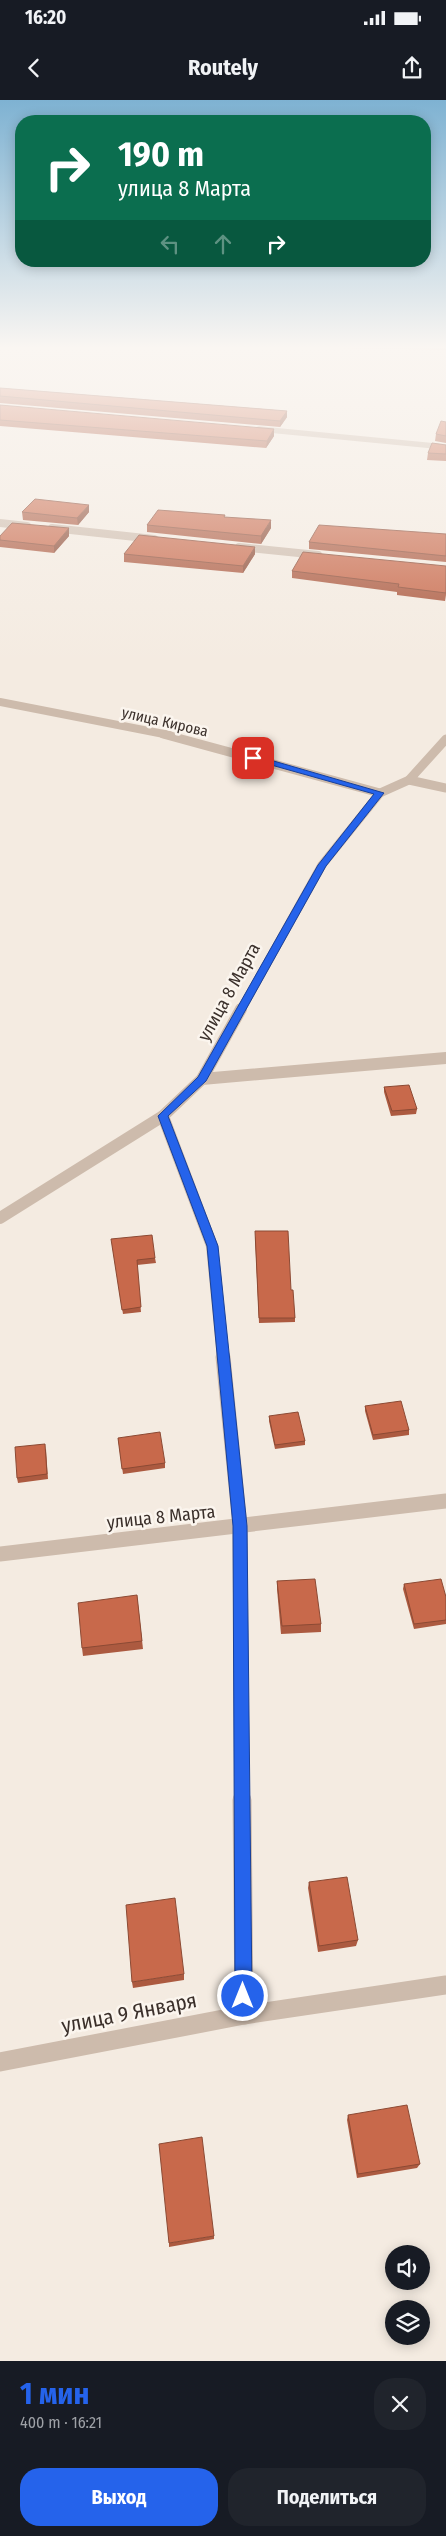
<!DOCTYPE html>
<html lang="ru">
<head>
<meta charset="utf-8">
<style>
  :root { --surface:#171b24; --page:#20242c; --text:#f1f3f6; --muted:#9ea1a6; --accent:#2563eb }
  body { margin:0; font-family:"Fira Sans Condensed",sans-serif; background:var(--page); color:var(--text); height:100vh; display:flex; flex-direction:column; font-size:19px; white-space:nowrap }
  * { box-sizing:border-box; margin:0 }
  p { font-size:16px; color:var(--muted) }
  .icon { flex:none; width:28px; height:28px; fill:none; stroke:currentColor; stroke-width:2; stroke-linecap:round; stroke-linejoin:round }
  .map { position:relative; height:2261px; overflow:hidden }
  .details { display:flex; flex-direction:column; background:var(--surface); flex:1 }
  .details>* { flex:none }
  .guide { position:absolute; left:15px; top:15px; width:416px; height:152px; border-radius:20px; box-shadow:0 2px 12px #0003; background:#0b6e4f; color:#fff; overflow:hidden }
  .tools { position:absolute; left:385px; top:2145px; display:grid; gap:10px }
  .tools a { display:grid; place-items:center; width:45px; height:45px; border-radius:50%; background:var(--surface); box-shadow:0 2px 12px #0003; font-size:25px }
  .pin { position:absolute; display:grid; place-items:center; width:42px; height:42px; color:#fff; margin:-21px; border-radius:10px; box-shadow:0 2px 8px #0006 }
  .me { position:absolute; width:55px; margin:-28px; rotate:0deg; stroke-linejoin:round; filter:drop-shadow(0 0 4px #0008) }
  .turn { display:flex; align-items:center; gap:18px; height:105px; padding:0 20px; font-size:22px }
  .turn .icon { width:65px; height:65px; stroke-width:2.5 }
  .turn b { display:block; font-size:35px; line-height:42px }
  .lanes { display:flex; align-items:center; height:48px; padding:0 20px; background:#0003; justify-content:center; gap:25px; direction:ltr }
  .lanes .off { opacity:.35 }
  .round { display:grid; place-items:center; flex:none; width:52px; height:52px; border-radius:20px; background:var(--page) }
  .summary { display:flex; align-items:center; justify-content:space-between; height:85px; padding:0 20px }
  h1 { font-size:30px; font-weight:700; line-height:38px; color:var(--accent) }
  .cta { display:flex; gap:10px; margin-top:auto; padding:10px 20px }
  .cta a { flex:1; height:58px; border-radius:20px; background:var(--accent); color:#fff; font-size:20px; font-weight:700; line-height:58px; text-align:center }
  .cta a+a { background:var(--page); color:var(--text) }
  .status { display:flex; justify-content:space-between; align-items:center; height:35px; padding:0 25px; background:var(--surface); direction:ltr }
  .status svg { height:14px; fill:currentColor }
  header { display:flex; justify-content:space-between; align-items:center; height:65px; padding:0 20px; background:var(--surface); font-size:22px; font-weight:700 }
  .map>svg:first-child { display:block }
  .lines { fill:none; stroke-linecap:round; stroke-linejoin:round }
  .street-far5 { stroke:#cdbbac; stroke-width:5.5 }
  .street-far4 { stroke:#cdbbac; stroke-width:8 }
  .street-far3 { stroke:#cdbbac; stroke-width:9 }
  .street-far2 { stroke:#cdbbac; stroke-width:12 }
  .street-far1 { stroke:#cdbbac; stroke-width:15 }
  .street { stroke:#cdbbac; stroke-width:19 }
  .wall { fill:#ac5a40 }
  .shaded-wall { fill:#8c4a34 }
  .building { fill:#c8694b; stroke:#8c4a34 }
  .route { fill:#2563eb; stroke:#184099 }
  .labels { text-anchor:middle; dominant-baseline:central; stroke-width:5; stroke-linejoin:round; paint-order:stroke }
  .far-street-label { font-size:15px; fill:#3b302b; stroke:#fbf5ee }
  .street-label { font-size:18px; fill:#3b302b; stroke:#fbf5ee }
  .near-street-label { font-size:21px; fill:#3b302b; stroke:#fbf5ee }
</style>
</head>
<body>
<div class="status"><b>16:20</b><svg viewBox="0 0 49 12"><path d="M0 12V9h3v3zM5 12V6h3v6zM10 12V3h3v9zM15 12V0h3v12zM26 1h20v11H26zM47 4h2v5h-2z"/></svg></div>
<header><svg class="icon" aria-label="back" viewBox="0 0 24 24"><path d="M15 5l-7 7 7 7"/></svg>Routely<svg class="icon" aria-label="share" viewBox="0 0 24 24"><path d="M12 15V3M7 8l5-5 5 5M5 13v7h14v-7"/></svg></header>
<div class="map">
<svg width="446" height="2261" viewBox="0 0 446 2261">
  <rect width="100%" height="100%" fill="#f4ebe1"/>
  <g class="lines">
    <!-- street-far5 -->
    <path class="street-far5" d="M259 329 446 347"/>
    <!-- street-far4 -->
    <g class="street-far4">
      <path d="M0 423 27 426"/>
      <path d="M52 428 154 439"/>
      <path d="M239 447 318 455"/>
      <path d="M0 602 169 635"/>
    </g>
    <!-- street-far3 -->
    <g class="street-far3">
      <path d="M163 634 380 693"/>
      <path d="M409 680 446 688"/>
      <path d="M241 910 322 765 380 693 409 680 446 639"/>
    </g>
    <!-- street-far2 -->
    <g class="street-far2">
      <path d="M202 979 446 958"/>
      <path d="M163 1016 212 1146 223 1259"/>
      <path d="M0 1118 163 1016 202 979 241 909"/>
    </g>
    <!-- street-far1 -->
    <g class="street-far1">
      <path d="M223 1257 240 1426 242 1701"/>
      <path d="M0 1454 446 1401"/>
    </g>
    <!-- street -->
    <g class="street">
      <path d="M242 1700 244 1915"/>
      <path d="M0 1962 244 1915 446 1885"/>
    </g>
  </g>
  <!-- wall -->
  <g class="wall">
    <path d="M332 246H446V250L332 248Z"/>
    <path d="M0 288 287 311V317L280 327 0 303Z"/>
    <path d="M0 305 274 336 266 348 0 326Z"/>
    <path d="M446 322V343L435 341 436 334Z"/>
    <path d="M446 345V361L427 360 428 353Z"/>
    <path d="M22 412H89L78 425 23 420Z"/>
    <path d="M147 425 271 428 261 444 147 432Z"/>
    <path d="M446 434V462L309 449V442Z"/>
    <path d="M0 436H69L54 453 0 447Z"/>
    <path d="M124 454H255L243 473 124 462Z"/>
    <path d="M446 466V495L445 501 397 495V492L292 478V471Z"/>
    <path d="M384 987 417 1009 416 1014 391 1016 384 992Z"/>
    <path d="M255 1136 291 1190 295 1218V1222L259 1223Z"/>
    <path d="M112 1144 155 1158 156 1163 137 1165 141 1212 123 1214Z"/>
    <path d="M365 1306 409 1330V1335L373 1340 365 1311Z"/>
    <path d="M269 1316 305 1341V1345L275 1349 269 1321Z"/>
    <path d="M118 1338 165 1363V1368L123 1374Z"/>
    <path d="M46 1349 48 1379 18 1383 17 1378Z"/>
    <path d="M277 1481 321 1524V1532L281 1534 277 1489Z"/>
    <path d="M404 1484 446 1497V1524L414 1529 403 1489Z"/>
    <path d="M137 1495 143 1549 83 1556 82 1548Z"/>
    <path d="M309 1782 358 1840 356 1846 318 1852 308 1788Z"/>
    <path d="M184 1874V1880L133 1888 132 1882Z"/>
    <path d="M348 2015 420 2064 417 2068 357 2078 347 2020Z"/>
    <path d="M214 2136V2139L169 2147V2143Z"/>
  </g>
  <!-- shaded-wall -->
  <g class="shaded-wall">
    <path d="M287 311V317L280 327V321Z"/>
    <path d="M274 329V336L266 348 267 341Z"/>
    <path d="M89 405V412L78 425 77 418Z"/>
    <path d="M271 420V428L261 444V436Z"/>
    <path d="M69 428V436L54 453V446Z"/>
    <path d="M255 447V454L243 473V466Z"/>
  </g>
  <!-- building -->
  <g class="building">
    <path d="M0 288 287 311 280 321 0 296Z"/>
    <path d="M0 305 274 329 267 341 0 320Z"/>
    <path d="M441 321 446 322V336L436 334Z"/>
    <path d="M432 343 446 345V354L428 353Z"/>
    <path d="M35 399 89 405 77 418 22 412Z"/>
    <path d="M158 410 225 415 224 417 271 420 261 436 147 425Z"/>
    <path d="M12 423 69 428 54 446 0 440V436Z"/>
    <path d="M319 425 446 434V456L309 442Z"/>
    <path d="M139 435 255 447 243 466 124 454Z"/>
    <path d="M303 452 446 466V493L398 487 399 484 292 471Z"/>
    <path d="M409 985 417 1009 392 1011 384 987Z"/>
    <path d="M255 1131H288L291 1190H293L295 1218H259Z"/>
    <path d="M152 1135 155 1158 137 1160 141 1207 122 1210 111 1139Z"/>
    <path d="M401 1301 409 1330 373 1335 365 1306Z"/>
    <path d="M298 1312 305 1341 275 1345 269 1316Z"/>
    <path d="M160 1332 165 1363 122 1369 118 1338Z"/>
    <path d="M45 1344 47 1374 17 1378 15 1347Z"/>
    <path d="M315 1479 321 1524 282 1526 277 1481Z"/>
    <path d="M441 1479 446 1497V1520L414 1524 404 1484Z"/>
    <path d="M137 1495 142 1541 82 1548 78 1503Z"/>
    <path d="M347 1777 358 1840 319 1846 309 1782Z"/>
    <path d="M175 1798 184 1874 132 1882 126 1805Z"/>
    <path d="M407 2005 420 2064 358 2074 348 2015Z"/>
    <path d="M202 2037 214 2136 169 2143 159 2044Z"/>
  </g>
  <!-- sky -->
  <linearGradient id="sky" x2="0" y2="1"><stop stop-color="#7eb2d2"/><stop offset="0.44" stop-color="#faf6f2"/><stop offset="1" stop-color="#faf6f2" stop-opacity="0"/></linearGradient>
  <rect width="446" height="563" fill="url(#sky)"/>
  <!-- route -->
  <path class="route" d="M253 655 384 693 326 766 206 981 168 1016 218 1146 247 1426 252 1896 249 1902 243 1904 237 1902 235 1896 233 1426 207 1146 158 1016 198 977 318 765 374 694 250 659V656Z"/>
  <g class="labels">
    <!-- far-street labels -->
    <g class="far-street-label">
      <text transform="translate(165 622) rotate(13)">улица Кирова</text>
    </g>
    <!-- street labels -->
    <g class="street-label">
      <text transform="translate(229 892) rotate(-61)">улица 8 Марта</text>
      <text transform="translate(161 1417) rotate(-6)">улица 8 Марта</text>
    </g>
    <!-- near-street labels -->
    <g class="near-street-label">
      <text transform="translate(129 1913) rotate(-11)">улица 9 Января</text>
    </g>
  </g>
</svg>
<div class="tools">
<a><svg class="icon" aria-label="sound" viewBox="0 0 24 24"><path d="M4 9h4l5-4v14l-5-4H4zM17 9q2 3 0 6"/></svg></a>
<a><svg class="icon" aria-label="layers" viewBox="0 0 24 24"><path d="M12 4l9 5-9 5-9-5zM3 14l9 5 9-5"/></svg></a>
</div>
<div class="pin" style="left:253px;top:658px;background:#d93025"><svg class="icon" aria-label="arrive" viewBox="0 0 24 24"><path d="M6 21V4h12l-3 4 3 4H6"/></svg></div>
<svg class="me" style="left:243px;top:1896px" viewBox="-20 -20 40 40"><circle r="17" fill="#2563eb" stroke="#fff" stroke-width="3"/><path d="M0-11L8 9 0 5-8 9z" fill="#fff"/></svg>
<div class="guide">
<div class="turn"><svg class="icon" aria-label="right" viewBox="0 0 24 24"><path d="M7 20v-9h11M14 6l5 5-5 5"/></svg><div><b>190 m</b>улица 8 Марта</div></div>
<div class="lanes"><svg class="icon off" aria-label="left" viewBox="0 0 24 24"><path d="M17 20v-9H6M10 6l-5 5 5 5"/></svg><svg class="icon off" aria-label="ahead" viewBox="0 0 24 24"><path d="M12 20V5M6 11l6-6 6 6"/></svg><svg class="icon" aria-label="right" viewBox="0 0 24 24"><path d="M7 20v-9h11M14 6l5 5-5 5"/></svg></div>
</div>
</div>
<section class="details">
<div class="summary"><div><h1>1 мин</h1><p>400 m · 16:21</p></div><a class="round"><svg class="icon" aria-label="close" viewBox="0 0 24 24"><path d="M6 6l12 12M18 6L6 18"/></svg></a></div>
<div class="cta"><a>Выход</a><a>Поделиться</a></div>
</section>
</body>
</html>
